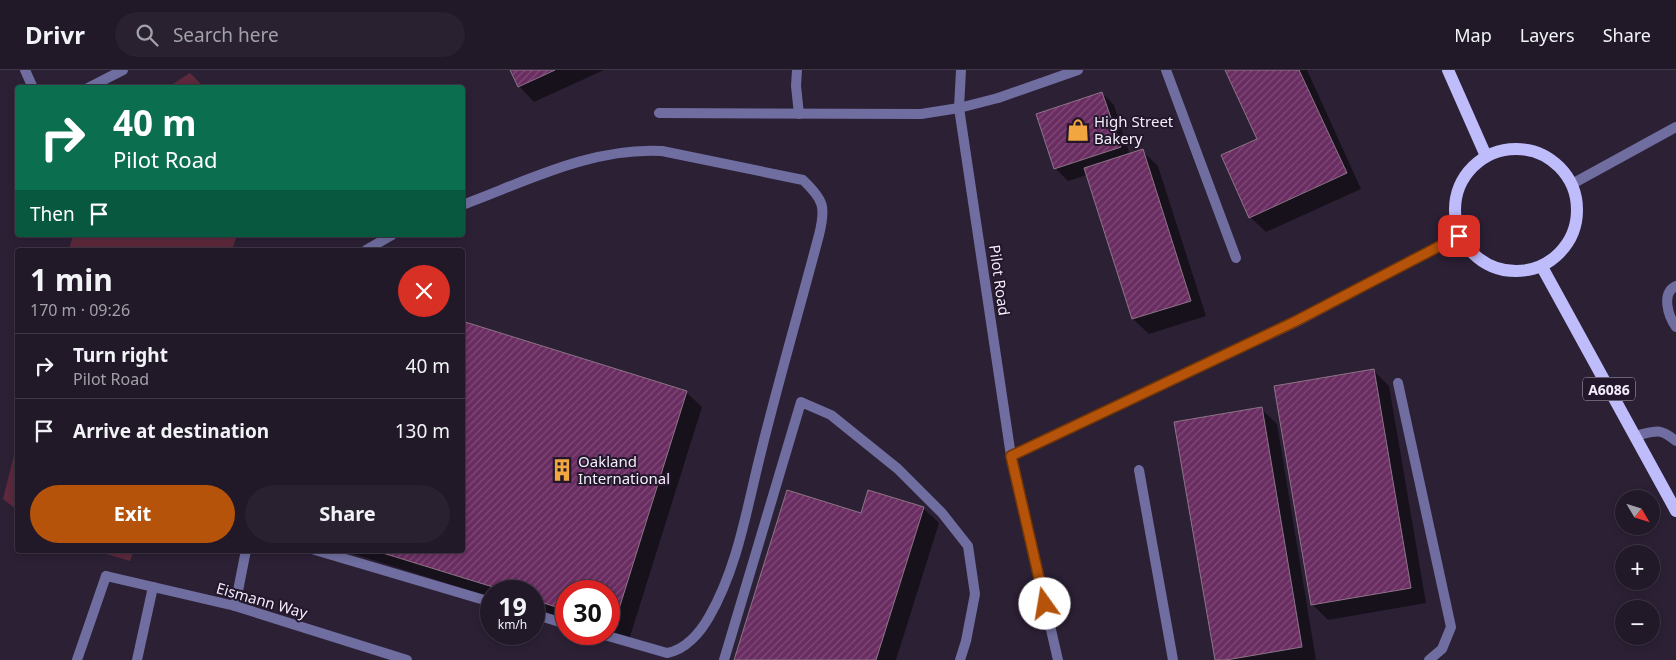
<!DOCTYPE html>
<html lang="en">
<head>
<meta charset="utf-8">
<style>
  :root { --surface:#211828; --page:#292130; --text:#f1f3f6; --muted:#a2a0a8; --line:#3e3745; --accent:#b45309 }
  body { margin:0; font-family:"Noto Sans",sans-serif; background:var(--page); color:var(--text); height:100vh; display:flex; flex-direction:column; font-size:19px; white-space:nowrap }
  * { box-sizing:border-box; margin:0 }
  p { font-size:16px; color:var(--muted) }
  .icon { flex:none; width:28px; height:28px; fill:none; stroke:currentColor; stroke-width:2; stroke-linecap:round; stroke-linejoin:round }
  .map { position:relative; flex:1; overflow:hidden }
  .panel { position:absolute; left:15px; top:178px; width:450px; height:305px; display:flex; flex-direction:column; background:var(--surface); border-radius:5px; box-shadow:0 2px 8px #0003,0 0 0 1px var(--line) }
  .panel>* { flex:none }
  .guide { position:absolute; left:15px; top:15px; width:450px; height:152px; border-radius:5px; box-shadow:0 2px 8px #0003,0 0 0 1px var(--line); background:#0b6e4f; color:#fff; overflow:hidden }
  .needle { width:32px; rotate:128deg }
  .fabs { position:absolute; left:1615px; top:420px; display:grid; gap:10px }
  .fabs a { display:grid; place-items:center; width:45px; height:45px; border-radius:50%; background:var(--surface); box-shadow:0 2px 8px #0003,0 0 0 1px var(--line); font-size:25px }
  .speed { position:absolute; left:480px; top:510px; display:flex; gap:10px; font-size:25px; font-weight:700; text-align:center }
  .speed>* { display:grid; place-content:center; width:65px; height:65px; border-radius:50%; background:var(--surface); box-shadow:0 2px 8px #0003,0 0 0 1px var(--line); line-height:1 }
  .speed small { font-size:12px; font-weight:400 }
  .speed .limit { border:8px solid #d22; background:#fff; color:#111 }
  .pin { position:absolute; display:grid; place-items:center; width:42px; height:42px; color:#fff; margin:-21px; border-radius:10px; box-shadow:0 2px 8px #0006 }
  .me { position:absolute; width:55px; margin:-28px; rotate:347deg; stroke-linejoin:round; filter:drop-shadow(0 0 4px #0008) }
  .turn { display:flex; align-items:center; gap:18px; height:105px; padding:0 15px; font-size:22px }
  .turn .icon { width:65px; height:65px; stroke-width:2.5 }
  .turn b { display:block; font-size:35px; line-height:42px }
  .then { display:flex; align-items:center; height:48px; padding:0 15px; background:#0003; gap:10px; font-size:19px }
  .round { display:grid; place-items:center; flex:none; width:52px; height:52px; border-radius:26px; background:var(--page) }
  .summary { display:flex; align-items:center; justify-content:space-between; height:85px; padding:0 15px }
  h1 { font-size:30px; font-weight:700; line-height:38px }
  .primary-button { display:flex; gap:10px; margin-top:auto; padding:10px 15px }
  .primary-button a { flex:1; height:58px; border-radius:30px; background:var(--accent); color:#fff; font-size:20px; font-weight:700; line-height:58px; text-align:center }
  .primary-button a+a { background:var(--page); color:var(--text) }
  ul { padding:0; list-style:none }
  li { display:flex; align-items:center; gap:15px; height:65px; padding:0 15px; border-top:1px solid var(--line) }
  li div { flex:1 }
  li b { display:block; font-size:19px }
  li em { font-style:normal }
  header { display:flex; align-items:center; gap:30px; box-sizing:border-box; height:70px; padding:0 25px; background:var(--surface); border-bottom:1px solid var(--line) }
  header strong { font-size:24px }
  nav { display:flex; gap:28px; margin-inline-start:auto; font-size:18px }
  .search { width:350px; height:45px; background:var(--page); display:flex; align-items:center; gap:12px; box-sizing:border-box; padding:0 18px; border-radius:28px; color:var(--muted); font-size:19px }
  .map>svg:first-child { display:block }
  .grass { fill:#5d293c }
  .shadow { fill:#0007 }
  .building { fill:url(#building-hatch); stroke:#8d7487 }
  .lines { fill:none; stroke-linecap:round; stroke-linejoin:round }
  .service { stroke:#706ea0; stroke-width:10 }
  .minor { stroke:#706ea0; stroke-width:10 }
  .primary { stroke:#bebcfb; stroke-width:12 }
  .route-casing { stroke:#753606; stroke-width:12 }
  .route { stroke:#b45309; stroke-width:9 }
  .labels { text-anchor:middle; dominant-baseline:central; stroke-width:4; stroke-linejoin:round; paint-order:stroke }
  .shield { fill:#22172b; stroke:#b5acbd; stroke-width:1 }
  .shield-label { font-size:14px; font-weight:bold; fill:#f4ecfb }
  .poi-label { font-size:15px; fill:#f4ecfb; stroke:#22172b; text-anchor:start }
  .street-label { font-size:15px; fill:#f4ecfb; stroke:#22172b }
</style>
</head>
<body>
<header>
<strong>Drivr</strong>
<div class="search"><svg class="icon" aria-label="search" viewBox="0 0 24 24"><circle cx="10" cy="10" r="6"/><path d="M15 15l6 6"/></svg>Search here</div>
<nav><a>Map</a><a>Layers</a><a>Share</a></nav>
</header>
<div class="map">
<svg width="1676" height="590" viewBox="0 0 1676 590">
  <defs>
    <pattern id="building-hatch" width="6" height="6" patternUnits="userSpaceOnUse" patternTransform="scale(1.25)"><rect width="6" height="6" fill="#6a2d61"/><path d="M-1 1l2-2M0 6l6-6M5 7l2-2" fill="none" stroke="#804c79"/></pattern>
  </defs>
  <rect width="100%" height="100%" fill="#2c2035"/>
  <!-- grass -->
  <g class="grass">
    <path d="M190 3 204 17H168Z"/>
    <path d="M73 165H237L232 180H69Z"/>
    <path d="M17 373V440L3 429Z"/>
    <path d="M93 480H134L130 491Z"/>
  </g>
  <!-- shadow -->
  <g class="shadow">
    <path d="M511 0H604L534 32 519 16Z"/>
    <path d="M1227 0H1307L1361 119 1266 162 1250 147 1259 69Z"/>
    <path d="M1102 23 1114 35 1130 85 1142 81 1158 96 1206 246 1149 264 1133 249 1087 105 1068 111 1056 99 1038 44Z"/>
    <path d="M1373 300 1389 316 1426 533 1328 550 1313 535Z"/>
    <path d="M686 322 702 337 629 570 609 563V521H566V550L534 540V521H491V527L341 480H462Z"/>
    <path d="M1261 339 1277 354 1316 590H1216Z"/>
    <path d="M923 438 939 453 896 590H735L862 444Z"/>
  </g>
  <!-- building -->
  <g class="building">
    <path d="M510 0H555L518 17Z"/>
    <path d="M1225 0H1299L1347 103 1249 148 1221 85 1257 69Z"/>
    <path d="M1102 22 1121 77 1054 99 1036 44Z"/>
    <path d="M1143 79 1191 231 1132 249 1084 98Z"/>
    <path d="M462 251 687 321 614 555 609 553V521H566V540L534 530V521H506L373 480H462Z"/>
    <path d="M1374 299 1411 518 1311 535 1274 316Z"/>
    <path d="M1262 337 1302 577 1226 590H1215L1174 352Z"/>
    <path d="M787 420 861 443 868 420 924 437 876 590H734Z"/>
  </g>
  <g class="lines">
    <!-- service -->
    <g class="service">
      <path d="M25 0 33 18"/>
      <path d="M797 0 796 16 799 44"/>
      <path d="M1166 0 1236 188"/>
      <path d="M88 18 123 0"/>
      <path d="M998 28 1078 0"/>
      <path d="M959 38 961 0"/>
      <path d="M659 43 921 44"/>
      <path d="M462 135C527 111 592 77 662 81L803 110C824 130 826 137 819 165 800 237 779 309 761 382 747 437 738 497 709 547 700 563 685 580 667 583L601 564"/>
      <path d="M366 180 392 165"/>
      <path d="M1676 216C1661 223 1668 246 1676 257"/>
      <path d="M1398 313 1451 557 1442 579 1429 590"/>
      <path d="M1635 366C1656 361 1659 357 1676 371"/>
      <path d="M1139 400 1173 590"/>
      <path d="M315 480 491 532"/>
      <path d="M235 536 246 480"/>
      <path d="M534 544 566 554"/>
      <path d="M77 590 106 506"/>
      <path d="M137 590 153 517"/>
      <path d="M724 590 801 332 831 345 898 399 942 443 968 476 975 524 966 571 960 590"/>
    </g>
    <!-- minor -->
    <g class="minor">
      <path d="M959 38 1011 386"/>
      <path d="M921 44 959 38 998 28"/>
      <path d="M1572 114 1676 57"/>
      <path d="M106 506 235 536 407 590"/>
      <path d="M1058 590 1011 386 1294 253 1459 166"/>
    </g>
    <!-- primary -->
    <g class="primary">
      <path d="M1448 0 1486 86"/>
      <circle cx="1516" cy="140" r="61"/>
      <path d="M1542 197 1676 441"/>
    </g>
  </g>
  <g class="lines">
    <defs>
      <path id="route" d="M1045 534 1011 386 1294 252 1459 166"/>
    </defs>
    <!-- route casing -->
    <use href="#route" class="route-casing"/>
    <!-- route -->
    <use href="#route" class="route"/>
  </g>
  <!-- icons -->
  <defs>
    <symbol id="shop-bare" viewBox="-9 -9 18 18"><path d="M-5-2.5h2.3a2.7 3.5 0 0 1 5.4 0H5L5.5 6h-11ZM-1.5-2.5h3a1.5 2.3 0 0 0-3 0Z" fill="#f1a63f" stroke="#22172b" stroke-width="2.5" paint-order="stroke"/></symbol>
    <symbol id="building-bare" viewBox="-9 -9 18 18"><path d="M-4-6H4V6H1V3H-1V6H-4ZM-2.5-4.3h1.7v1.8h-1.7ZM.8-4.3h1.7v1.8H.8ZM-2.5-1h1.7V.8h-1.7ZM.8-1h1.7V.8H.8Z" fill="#f1a63f" stroke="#22172b" stroke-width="2.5" paint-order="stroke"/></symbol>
  </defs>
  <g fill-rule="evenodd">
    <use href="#shop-bare" x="1062" y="44" width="32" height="32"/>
    <use href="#building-bare" x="546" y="384" width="32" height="32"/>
  </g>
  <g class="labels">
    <!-- shield labels -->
    <rect class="shield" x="1583" y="307.5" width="52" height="23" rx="4"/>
    <g class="shield-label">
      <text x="1609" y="319">A6086</text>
    </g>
    <!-- poi labels -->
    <g class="poi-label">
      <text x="1094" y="51">High Street<tspan x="1094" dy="17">Bakery</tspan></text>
      <text x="578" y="391">Oakland<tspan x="578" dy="17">International</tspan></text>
    </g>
    <!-- street labels -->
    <g class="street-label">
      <text transform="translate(1000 210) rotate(82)">Pilot Road</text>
      <text transform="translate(262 530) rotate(16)">Eismann Way</text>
    </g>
  </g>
</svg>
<div class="fabs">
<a><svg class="needle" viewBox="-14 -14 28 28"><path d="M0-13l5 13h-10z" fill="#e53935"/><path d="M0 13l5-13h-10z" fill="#a2a0a8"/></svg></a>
<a>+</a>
<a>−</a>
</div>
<div class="speed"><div>19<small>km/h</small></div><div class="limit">30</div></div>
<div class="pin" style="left:1459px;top:166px;background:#d93025"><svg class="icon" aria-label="arrive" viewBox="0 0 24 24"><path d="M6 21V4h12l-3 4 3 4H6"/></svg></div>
<svg class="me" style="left:1045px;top:534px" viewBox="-20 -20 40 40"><circle r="19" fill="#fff"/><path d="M0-13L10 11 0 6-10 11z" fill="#b45309"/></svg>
<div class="guide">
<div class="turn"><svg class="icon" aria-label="right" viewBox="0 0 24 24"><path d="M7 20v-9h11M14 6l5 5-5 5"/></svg><div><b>40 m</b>Pilot Road</div></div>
<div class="then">Then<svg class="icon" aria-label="arrive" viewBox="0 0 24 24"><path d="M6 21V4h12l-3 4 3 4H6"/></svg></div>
</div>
<section class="panel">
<div class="summary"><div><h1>1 min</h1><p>170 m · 09:26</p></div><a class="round" style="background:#d93025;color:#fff"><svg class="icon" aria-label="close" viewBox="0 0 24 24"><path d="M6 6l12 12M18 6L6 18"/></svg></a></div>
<ul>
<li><svg class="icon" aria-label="right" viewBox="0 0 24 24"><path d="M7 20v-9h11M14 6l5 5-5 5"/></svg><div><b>Turn right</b><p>Pilot Road</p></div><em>40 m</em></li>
<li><svg class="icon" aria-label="arrive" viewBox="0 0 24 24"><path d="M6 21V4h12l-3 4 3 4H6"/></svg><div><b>Arrive at destination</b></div><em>130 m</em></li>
</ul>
<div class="primary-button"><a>Exit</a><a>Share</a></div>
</section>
</div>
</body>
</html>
